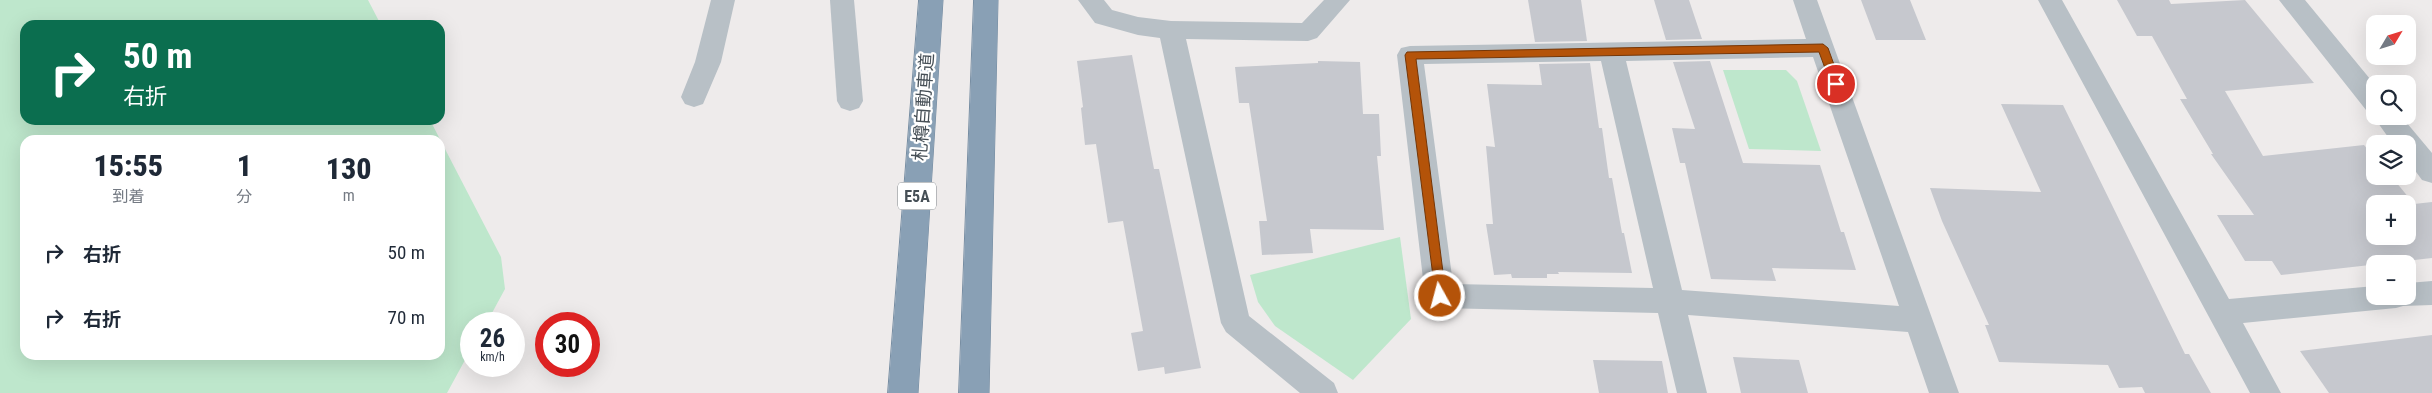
<!DOCTYPE html>
<html lang="ja">
<head>
<meta charset="utf-8">
<style>
  :root { --surface:#fff; --page:#f6f6f7; --text:#1f2937; --muted:#747a83 }
  body { margin:0; font-family:"Roboto Condensed","Noto Sans JP",sans-serif; background:var(--page); color:var(--text); height:100vh; display:flex; flex-direction:column; font-size:19px; white-space:nowrap }
  * { box-sizing:border-box; margin:0 }
  p { font-size:16px; color:var(--muted) }
  .icon { flex:none; width:28px; height:28px; fill:none; stroke:currentColor; stroke-width:2; stroke-linecap:round; stroke-linejoin:round }
  .map { position:relative; flex:1; overflow:hidden }
  .drawer { position:absolute; left:20px; top:135px; width:425px; height:225px; display:flex; flex-direction:column; background:var(--surface); border-radius:15px; box-shadow:0 5px 20px #0002 }
  .drawer>* { flex:none }
  .top-card { position:absolute; left:20px; top:20px; width:425px; height:105px; border-radius:15px; box-shadow:0 5px 20px #0002; background:#0b6e4f; color:#fff; overflow:hidden }
  .needle { width:32px; rotate:52deg }
  .fabs { position:absolute; left:2366px; top:15px; display:grid; gap:10px }
  .fabs a { display:grid; place-items:center; width:50px; height:50px; border-radius:10px; background:var(--surface); box-shadow:0 5px 20px #0002; font-size:25px }
  .speed { position:absolute; left:460px; top:312px; display:flex; gap:10px; font-size:25px; font-weight:700; text-align:center }
  .speed>* { display:grid; place-content:center; width:65px; height:65px; border-radius:50%; background:var(--surface); box-shadow:0 5px 20px #0002; line-height:1 }
  .speed small { font-size:12px; font-weight:400 }
  .speed .limit { border:8px solid #d22; background:#fff; color:#111 }
  .pin { position:absolute; display:grid; place-items:center; width:42px; height:42px; color:#fff; margin:-21px; border:2px solid #fff; border-radius:50%; box-shadow:0 1px 5px #0007 }
  .me { position:absolute; width:55px; margin:-28px; rotate:353deg; stroke-linejoin:round; filter:drop-shadow(0 0 4px #0008) }
  .turn { display:flex; align-items:center; gap:18px; height:105px; padding:0 20px; font-size:22px }
  .turn .icon { width:65px; height:65px; stroke-width:2.5 }
  .turn b { display:block; font-size:35px; line-height:42px }
  .eta { display:flex; justify-content:space-evenly; align-items:center; height:85px; text-align:center }
  .eta b { font-size:30px; font-weight:800; line-height:35px }
  ul { padding:0; list-style:none }
  li { display:flex; align-items:center; gap:15px; height:65px; padding:0 20px }
  li div { flex:1 }
  li b { display:block; font-size:19px }
  li em { font-style:normal }
  .map>svg:first-child { display:block }
  .green { fill:#bee7cc; fill-rule:evenodd }
  .building { fill:#c6c8ce; fill-rule:evenodd }
  .lines { fill:none; stroke-linecap:round; stroke-linejoin:round }
  .highway-casing { stroke:#748ba0; stroke-width:1 }
  .minor { fill:#b8c0c6; fill-rule:evenodd }
  .highway { fill:#89a0b5; fill-rule:evenodd }
  .route { fill:#b45309; stroke:#753606 }
  .labels { text-anchor:middle; dominant-baseline:central; stroke-width:4.5; stroke-linejoin:round; paint-order:stroke }
  .shield { fill:#fff; stroke:#7e8489; stroke-width:1 }
  .shield-label { font-size:16px; font-weight:bold; fill:#464f56 }
  .street-label { font-size:18px; fill:#464f56; stroke:#fff }
</style>
</head>
<body>
<div class="map">
<svg width="2432" height="393" viewBox="0 0 2432 393">
  <rect width="100%" height="100%" fill="#eeebeb"/>
  <!-- green -->
  <g class="green">
    <path d="M0 0H368L381 25H25V120H430L501 257 505 289 486 324H471V349L447 393H0ZM25 140H440V355H25Z"/>
    <path d="M1723 70H1786L1797 81 1821 151 1749 149Z"/>
    <path d="M1400 237 1411 319 1353 380 1275 326 1258 302 1250 275Z"/>
  </g>
  <!-- building -->
  <g class="building">
    <path d="M1528 0H1581L1587 41 1535 42Z"/>
    <path d="M1654 0H1689L1702 39 1666 40Z"/>
    <path d="M1861 0H1910L1926 40H1876Z"/>
    <path d="M2117 0H2169L2171 4 2245 0 2314 83 2225 91 2263 156 2364 145 2375 158V176H2391L2414 204 2432 202V258L2281 275 2272 261H2245L2217 215H2254L2211 154H2213L2180 99H2187L2152 36H2137ZM2375 204H2408V236H2375Z"/>
    <path d="M1132 55 1154 169H1159L1201 368 1165 374 1164 367 1138 371 1131 333 1143 331 1123 221 1108 223 1096 144 1085 145 1081 108 1083 107 1077 61Z"/>
    <path d="M1318 61 1360 62 1363 114H1379L1381 156H1377L1384 230 1310 229 1313 253 1262 255 1259 221H1267L1249 103H1239L1235 67 1318 63Z"/>
    <path d="M1710 61 1743 163 1820 165 1841 232H1844L1856 270 1772 268 1776 281 1711 279 1685 163H1680L1672 128 1695 129 1673 62Z"/>
    <path d="M1590 63 1599 128H1602L1609 178H1612L1622 233H1624L1632 273 1558 272 1559 274H1547V278H1512L1511 274 1494 275 1486 224H1493L1486 146 1495 147 1487 84 1542 85 1539 64Z"/>
    <path d="M2001 104 2063 105 2185 354H2189L2211 393H2145L2142 387 2119 388 2108 365 1999 362 1985 325H1989L1942 221 1930 188 2041 192Z"/>
    <path d="M2432 335V393H2329L2300 351Z"/>
    <path d="M1733 357 1799 360 1808 393H1741Z"/>
    <path d="M1593 360 1662 361 1668 393H1599Z"/>
  </g>
  <g class="lines">
    <defs>
      <g id="highway">
        <path d="M919 0H943L918 393H888Z"/>
        <path d="M974 0H998L989 393H959Z"/>
      </g>
    </defs>
    <!-- highway casing -->
    <use href="#highway" class="highway-casing"/>
    <!-- minor -->
    <g class="minor">
      <path d="M711 0H735L721 62 703 104 694 107 685 104 681 97 695 62Z"/>
      <path d="M830 0H854L863 101 859 108 850 111 841 108 837 101Z"/>
      <path d="M1078 0H1104L1112 10 1138 17 1171 21 1302 23 1324 0H1350L1317 38 1308 41 1186 39 1249 316 1334 383 1338 393H1300L1226 332 1221 323 1160 38 1138 35 1095 23Z"/>
      <path d="M1793 0H1817L1959 393H1929L1908 332 1688 315 1707 393H1677L1658 313 1440 308 1430 305 1425 296 1397 55 1401 48 1410 46 1806 39ZM1813 57 1899 306 1682 290 1626 61ZM1601 61 1653 288 1453 284 1424 64Z"/>
      <path d="M2038 0H2062L2229 299 2375 286V296H2408V283L2432 281V305L2403 306 2396 308 2243 323 2281 393H2250Z"/>
      <path d="M2279 0H2305L2375 85V116H2401L2432 153V183L2422 180 2408 161V144H2393L2373 116 2375 113 2366 110Z"/>
    </g>
    <!-- highway -->
    <use href="#highway" class="highway"/>
  </g>
  <!-- route -->
  <path class="route" d="M1823 44 1828 48 1841 84 1840 87H1832L1819 52 1416 59 1446 296 1445 300H1436L1405 55 1407 52Z"/>
  <g class="labels">
    <!-- shield labels -->
    <rect class="shield" x="898" y="182.5" width="38" height="27" rx="4"/>
    <g class="shield-label">
      <text x="917" y="196">E5A</text>
    </g>
    <!-- street labels -->
    <g class="street-label">
      <text transform="translate(923 107) rotate(-86)">札樽自動車道</text>
    </g>
  </g>
</svg>
<div class="fabs">
<a><svg class="needle" viewBox="-14 -14 28 28"><path d="M0-13l5 13h-10z" fill="#e53935"/><path d="M0 13l5-13h-10z" fill="#747a83"/></svg></a>
<a><svg class="icon" aria-label="search" viewBox="0 0 24 24"><circle cx="10" cy="10" r="6"/><path d="M15 15l6 6"/></svg></a>
<a><svg class="icon" aria-label="layers" viewBox="0 0 24 24"><path d="M12 4l9 5-9 5-9-5zM3 14l9 5 9-5"/></svg></a>
<a>+</a>
<a>−</a>
</div>
<div class="speed"><div>26<small>km/h</small></div><div class="limit">30</div></div>
<div class="pin" style="left:1836px;top:84px;background:#d93025"><svg class="icon" aria-label="arrive" viewBox="0 0 24 24"><path d="M6 21V4h12l-3 4 3 4H6"/></svg></div>
<svg class="me" style="left:1440px;top:296px" viewBox="-20 -20 40 40"><circle r="17" fill="#b45309" stroke="#fff" stroke-width="3"/><path d="M0-11L8 9 0 5-8 9z" fill="#fff"/></svg>
<div class="top-card">
<div class="turn"><svg class="icon" aria-label="right" viewBox="0 0 24 24"><path d="M7 20v-9h11M14 6l5 5-5 5"/></svg><div><b>50 m</b>右折</div></div>
</div>
<section class="drawer">
<div class="eta">
<div><b>15:55</b><p>到着</p></div>
<div><b>1</b><p>分</p></div>
<div><b>130</b><p>m</p></div>
</div>
<ul>
<li><svg class="icon" aria-label="right" viewBox="0 0 24 24"><path d="M7 20v-9h11M14 6l5 5-5 5"/></svg><div><b>右折</b></div><em>50 m</em></li>
<li><svg class="icon" aria-label="right" viewBox="0 0 24 24"><path d="M7 20v-9h11M14 6l5 5-5 5"/></svg><div><b>右折</b></div><em>70 m</em></li>
</ul>
</section>
</div>
</body>
</html>
